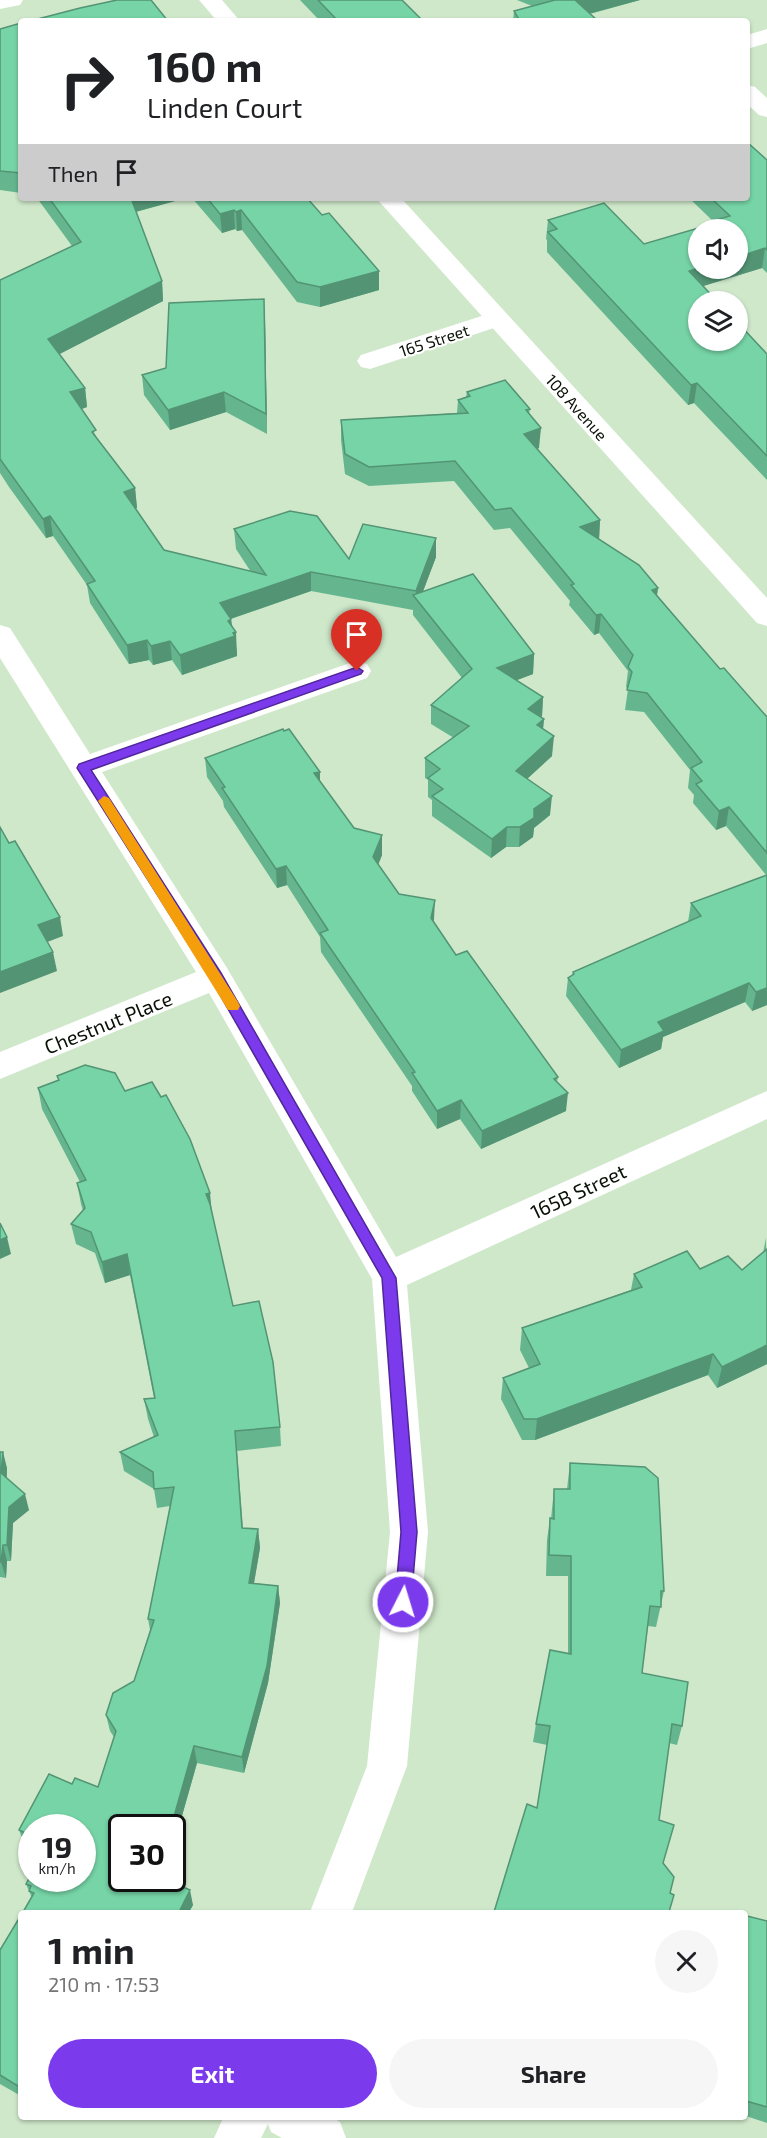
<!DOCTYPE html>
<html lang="en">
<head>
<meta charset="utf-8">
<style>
  :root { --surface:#fff; --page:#f6f6f6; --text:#202124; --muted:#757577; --accent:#7c3aed }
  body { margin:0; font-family:"Exo 2",sans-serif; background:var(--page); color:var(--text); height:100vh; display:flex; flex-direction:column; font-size:22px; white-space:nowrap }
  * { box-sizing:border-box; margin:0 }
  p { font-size:20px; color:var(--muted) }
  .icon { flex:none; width:33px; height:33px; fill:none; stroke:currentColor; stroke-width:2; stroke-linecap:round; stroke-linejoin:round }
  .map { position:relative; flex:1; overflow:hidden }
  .side { position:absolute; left:18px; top:1910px; width:730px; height:210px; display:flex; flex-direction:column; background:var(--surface); border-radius:6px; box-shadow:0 2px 4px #0004 }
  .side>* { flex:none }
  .banner { position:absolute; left:18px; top:18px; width:732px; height:183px; border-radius:6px; box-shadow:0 2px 4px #0004; background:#fff; color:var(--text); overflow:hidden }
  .fabs { position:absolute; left:688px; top:219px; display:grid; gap:12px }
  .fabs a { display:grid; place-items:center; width:60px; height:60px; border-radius:50%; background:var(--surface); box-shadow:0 2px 4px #0004; font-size:30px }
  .speed { position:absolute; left:18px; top:1814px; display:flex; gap:12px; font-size:30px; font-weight:700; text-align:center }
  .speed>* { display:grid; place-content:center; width:78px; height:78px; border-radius:50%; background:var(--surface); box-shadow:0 2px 4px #0004; line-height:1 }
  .speed small { font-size:15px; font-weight:400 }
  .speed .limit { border:3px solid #111; border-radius:9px; background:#fff; color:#111 }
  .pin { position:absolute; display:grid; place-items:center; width:51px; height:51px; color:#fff; margin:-62px -26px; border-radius:50% 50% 50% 0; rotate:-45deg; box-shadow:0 0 6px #0007 }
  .pin .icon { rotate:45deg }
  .me { position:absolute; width:66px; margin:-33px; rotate:5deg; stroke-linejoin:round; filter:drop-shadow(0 0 4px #0008) }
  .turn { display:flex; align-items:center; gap:21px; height:126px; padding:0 30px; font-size:27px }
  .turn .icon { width:78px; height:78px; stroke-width:2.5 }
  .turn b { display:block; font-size:42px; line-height:51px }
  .then { display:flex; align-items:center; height:57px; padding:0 30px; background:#0003; gap:12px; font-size:22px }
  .round { display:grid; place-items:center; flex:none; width:63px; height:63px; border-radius:32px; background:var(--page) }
  .summary { display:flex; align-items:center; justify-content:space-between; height:102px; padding:0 30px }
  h1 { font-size:36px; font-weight:700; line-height:45px }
  .button { display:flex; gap:12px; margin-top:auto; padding:12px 30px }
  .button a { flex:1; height:69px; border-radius:36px; background:var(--accent); color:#fff; font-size:24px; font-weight:700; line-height:69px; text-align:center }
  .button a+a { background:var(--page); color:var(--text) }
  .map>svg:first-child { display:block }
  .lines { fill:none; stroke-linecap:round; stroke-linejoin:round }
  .minor { fill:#fff; fill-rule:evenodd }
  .tertiary { fill:#fff; fill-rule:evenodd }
  .wall { fill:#65b68f }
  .shaded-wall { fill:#539474 }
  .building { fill:#76d4a6; stroke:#539474; stroke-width:1.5 }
  .route { fill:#7c3aed; stroke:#51269a; stroke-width:1.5 }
  .slow { fill:#f59e0b }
  .labels { text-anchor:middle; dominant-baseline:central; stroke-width:4.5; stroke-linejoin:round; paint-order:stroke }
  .far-street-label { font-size:16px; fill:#091107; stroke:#fff }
  .street-label { font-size:20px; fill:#091107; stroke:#fff }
</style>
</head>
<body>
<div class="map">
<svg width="767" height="2138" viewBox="0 0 767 2138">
  <rect width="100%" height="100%" fill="#cfe8ca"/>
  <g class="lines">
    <!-- minor -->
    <g class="minor">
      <path d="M767 29V43L747 49V35Z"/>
      <path d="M747 85 755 87 767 98V117L759 115 747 104Z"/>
      <path d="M497 311 506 314 509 319 506 324 370 369 361 367 357 361 361 355Z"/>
      <path d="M0 625 10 628 90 754 347 664 357 661 367 664 371 671 367 678 102 772 227 968 396 1257 767 1091V1119L407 1285 428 1532 407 1766 352 1912H310L367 1766 390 1532 372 1279 209 993 0 1079V1052L196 972 0 658Z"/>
      <path d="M224 2116H330L340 2122 346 2138H282L271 2132 268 2124 261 2138H214Z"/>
    </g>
    <!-- tertiary -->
    <g class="tertiary">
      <path d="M0 0H23L20 5 0 9Z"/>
      <path d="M199 0H222L240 21H217Z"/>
      <path d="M376 198H401L767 598V626L757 623Z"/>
    </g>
  </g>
  <!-- wall -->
  <g class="wall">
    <path d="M300 0H402L423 21H320Z"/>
    <path d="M517 0H640L590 14 598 21H513L514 11 532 6Z"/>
    <path d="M21 23V193L0 190V29Z"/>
    <path d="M767 160V273L762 268 703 286 767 354V480L694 403 688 405 547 252V240L546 239 548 220 644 244 715 223 689 198H747Z"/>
    <path d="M37 198H186L136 212 162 281 163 301 59 354 85 388 87 407 82 409 97 438 135 488 137 508H136L164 550 251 572 236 549 234 529 349 559 436 557 423 591 534 654 533 674 517 680 543 697 542 716 541 717 544 719 543 729 552 756 527 779 550 815 534 828 533 837 519 847H506L491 858 432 816V800L428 797V780L425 778V758L454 738 431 724V705L462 678 413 615V610L311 591 231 619 237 651V656L182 675 172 660 153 665 149 660 129 664 90 603 87 585 53 536 46 538 9 487 0 473V280L72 246Z"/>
    <path d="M192 198H307L322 215 379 271V290L320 307 297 302 242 230 237 231 235 229 222 233Z"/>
    <path d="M265 319 267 434 226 412 170 430 144 395 142 375 166 368Z"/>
    <path d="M467 392 530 409 529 414 539 448 537 449 600 520 599 539 658 588 657 595 720 669 767 717V1005L752 1011 745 1002 663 1037 661 1049 619 1068 566 996 568 978 572 975 573 972 688 922 691 903 766 875 726 826 716 830 693 803 694 795 688 788 690 770 644 712 625 710 628 689 626 687 628 671 599 633 594 635 569 605 570 601 510 528 494 530 454 481 369 486 345 474 341 440V420L457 413 458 400 466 397Z"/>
    <path d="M205 758 320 781 354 828 382 855 378 864 399 894 434 919V922L456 955 558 1077 557 1082 566 1111 481 1149 460 1119 437 1129 412 1091V1086L321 952 320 937 287 885 277 888 224 807 223 801 207 777Z"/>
    <path d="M57 1076 125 1091 212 1214 233 1306 280 1427 281 1446 237 1451 243 1528 258 1529 260 1548 254 1583 278 1586 280 1603 268 1683 244 1773 197 1763 178 1830 180 1837 172 1852V1827L122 1878 193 1905 189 1912H23L32 1898 26 1884 82 1878 32 1827V1848L25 1845 19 1830 72 1784 98 1787 114 1737 110 1731 106 1715 134 1681 150 1630 148 1619 170 1506 157 1508 154 1489 124 1471 120 1452 154 1437 148 1419 144 1399 154 1398 130 1275 105 1283 95 1253 76 1244 71 1224 83 1211 81 1204 77 1183 80 1182 42 1109 38 1088 58 1080Z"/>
    <path d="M766 1238 767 1364 717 1388 708 1375 535 1440H522L501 1399 503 1378 529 1368 520 1350 522 1328 631 1290 634 1274 700 1269 742 1270 763 1253Z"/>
    <path d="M0 1452 7 1468V1478L29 1510 13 1523 11 1561H7L6 1578 0 1577Z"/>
    <path d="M570 1463 664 1591 656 1627 648 1626 642 1673 682 1726 677 1745 669 1743 659 1820 663 1863 670 1893 669 1912 537 1808 547 1745 533 1742 536 1724 568 1653V1576H546L547 1540 550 1518 551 1519 554 1489H567Z"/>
    <path d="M21 1915V2096L0 2084V1950Z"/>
    <path d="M747 1916 767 1921V2123L746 2116V1921Z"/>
  </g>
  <!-- shaded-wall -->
  <g class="shaded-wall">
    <path d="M574 0H640L573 18Z"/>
    <path d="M130 198H186L131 213Z"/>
    <path d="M234 210 235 229 222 233 220 214Z"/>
    <path d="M241 210 242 230 237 231 236 212Z"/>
    <path d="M765 248 762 268 687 291 689 271 699 268H738V257Z"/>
    <path d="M379 271V290L320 307V287Z"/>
    <path d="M162 281 163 301 50 359 48 339Z"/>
    <path d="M264 299 265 319 267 434 266 414Z"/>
    <path d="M697 383 694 403 688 405 691 385Z"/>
    <path d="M85 388 87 407 73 412 70 392Z"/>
    <path d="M224 392 226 412 170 430 168 410Z"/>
    <path d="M541 428 539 448 522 454 524 434Z"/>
    <path d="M135 488 137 508 127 512 124 492Z"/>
    <path d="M50 516 53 536 46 538 43 519Z"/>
    <path d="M600 520 599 540 580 527Z"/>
    <path d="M436 538V557L419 602 416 598V591Z"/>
    <path d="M311 572V591L221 622 220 603Z"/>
    <path d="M658 588 655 608 652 590Z"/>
    <path d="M601 614 599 633 594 635 596 615Z"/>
    <path d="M231 619 233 637V633L236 632 237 656 182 675 180 655 228 621Z"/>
    <path d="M147 640 149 660 129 664 127 645Z"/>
    <path d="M170 641 172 660 153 665 151 646Z"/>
    <path d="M534 654 533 674 496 688 497 668Z"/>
    <path d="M543 697 542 716 527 729 528 709Z"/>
    <path d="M544 719 542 738 537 725Z"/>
    <path d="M554 736 552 756 515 790 516 771Z"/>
    <path d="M320 772V791L314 773Z"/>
    <path d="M552 796 550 815 534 828 533 837 519 847 520 827 534 809Z"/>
    <path d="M729 807 726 826 716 830 719 811Z"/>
    <path d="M507 827 506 847 491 858 492 839Z"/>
    <path d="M382 835V855L374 876 373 857Z"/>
    <path d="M286 866 287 885 277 888 276 869Z"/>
    <path d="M435 900 434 919 430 937 431 918Z"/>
    <path d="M60 917 63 936 42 944 38 925Z"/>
    <path d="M53 952 57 971 0 993V972Z"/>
    <path d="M749 983 745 1002 663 1037 661 1049 619 1068 621 1050 658 1022Z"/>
    <path d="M767 988V1005L752 1011 756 992Z"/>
    <path d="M568 1093 566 1111 481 1149 482 1131Z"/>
    <path d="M461 1100 460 1119 437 1129V1111Z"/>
    <path d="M210 1193 212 1214 206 1194Z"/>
    <path d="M7 1237 11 1254 0 1259V1240Z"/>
    <path d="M127 1254 130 1275 105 1283 102 1262Z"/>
    <path d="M767 1345V1364L717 1388 722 1367Z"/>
    <path d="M713 1354 708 1375 535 1440 537 1419Z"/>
    <path d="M3 1452 7 1468 6 1488 1 1473Z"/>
    <path d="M25 1494 29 1510 13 1523 11 1561 7 1545 9 1507Z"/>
    <path d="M258 1529 260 1548 251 1600 249 1583Z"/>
    <path d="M3 1545 7 1561 6 1578 1 1562Z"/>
    <path d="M278 1586 280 1603 268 1683 244 1773 242 1757Z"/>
    <path d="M194 1746 197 1763 178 1830 180 1837 172 1852 173 1820Z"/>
    <path d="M190 1890 193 1905 189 1912H179Z"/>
  </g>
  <!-- building -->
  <g class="building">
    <path d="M117 0H151L168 21H30L80 8Z"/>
    <path d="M318 0H402L423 21H338Z"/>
    <path d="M555 0H575L598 21H520L514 11Z"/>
    <path d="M21 23V173L0 171V29Z"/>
    <path d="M747 142 767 160V250L765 248 738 257V230H699V268L689 271 718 302H699V340H738V323L767 354V456L697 383 691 385 548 232 557 229 548 220 604 203 644 244 719 222 716 220 730 216 711 198H747Z"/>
    <path d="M49 198H131L162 281 48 339 85 388 70 392 96 430 92 432 135 488 124 492 164 550 266 575 234 529 290 511 317 516 349 559 363 524 436 538 416 591 311 572 220 603 231 619 228 621 236 632 233 633 235 636 180 655 170 641 151 646 147 640 127 645 87 584 95 581 50 516 43 519 0 459V280L81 242Z"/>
    <path d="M207 198H307L322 215 329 213 379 271 320 287 297 282 241 210 236 212 234 210 220 214Z"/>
    <path d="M264 299 266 414 224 392 168 410 142 375 166 368 169 303Z"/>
    <path d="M505 380 530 409 526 410 541 428 524 434 600 520 580 527 639 565 658 588 652 590 720 669 724 668 767 717V853L729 807 719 811 696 784 702 781 691 768 702 762 647 693 627 690 632 672 628 667 633 655 601 614 596 615 571 585 574 584 511 508 495 510 455 461 369 467 345 454 341 420 468 413 458 400 470 396 467 392Z"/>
    <path d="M473 574 534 654 497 668 543 697 528 709 544 719 537 725 554 736 516 771 552 796 534 809V818L520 827H507L492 839 432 796 443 789 428 778 440 769 425 758 469 726 431 705 472 669 413 595Z"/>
    <path d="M283 729 284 731 289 729 320 772 314 773 354 828 382 835 373 857 399 894 435 900 431 918 456 955 467 951 558 1077 554 1079 568 1093 482 1131 461 1100 437 1111 412 1073 415 1072 320 933 328 930 286 866 276 869 222 788 225 787 205 758Z"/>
    <path d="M0 827 9 843 15 841 60 917 38 925 53 952 0 972Z"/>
    <path d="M767 875V988L756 992 749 983 658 1022 664 1031 621 1050 568 978 574 974 573 972 701 916 691 903Z"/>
    <path d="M85 1065 115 1073 125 1091 152 1082 161 1097 166 1095 190 1139 210 1193 206 1194 210 1204 233 1306 259 1301 273 1362 280 1427 235 1431 242 1528 258 1529 249 1583 278 1586 267 1666 242 1757 194 1746 173 1820 176 1822 172 1830V1827H122V1878H161L190 1890 179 1912H23L34 1893 29 1891 31 1886 26 1884 32 1873V1878H82V1827H32V1836L19 1830 49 1774 72 1784 75 1778 98 1787 116 1731 106 1715 113 1693 134 1681 154 1620 148 1619 174 1487 154 1489 153 1472 120 1452 158 1435 144 1399 155 1398 127 1254 102 1262 91 1232 71 1224 85 1208 77 1183 86 1180 38 1088 59 1080 57 1076Z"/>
    <path d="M0 1223 7 1237 0 1240Z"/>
    <path d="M767 1249V1345L722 1367 713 1354 537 1419H524L503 1378 540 1364 522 1328 642 1287 634 1274 687 1251 700 1269 728 1256 742 1270Z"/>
    <path d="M0 1452H3L1 1473 25 1494 9 1507 7 1545H3L1 1562H0Z"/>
    <path d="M570 1463 645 1467 658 1478 664 1591H661V1607L650 1606 642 1673 688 1682 682 1726 672 1724 659 1820 674 1825 663 1863 674 1877 670 1893 674 1895 669 1912H494L527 1804 537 1808 550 1726 536 1724 550 1650 571 1654V1556L549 1555 550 1518 554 1519V1489H570Z"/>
    <path d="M21 1915V2088L0 2075V1950Z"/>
    <path d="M747 1916 767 1921V2107L746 2101V1924Z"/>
  </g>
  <!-- route -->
  <path class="route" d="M357 667 363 671 361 674 91 770 221 973 396 1278 417 1532 411 1602 408 1608 403 1610 397 1608 395 1602 401 1532 382 1278 212 981 77 768 79 764Z"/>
  <!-- slow -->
  <path class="slow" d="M104 796 109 798 238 1002 240 1006 238 1010H228L100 804 98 801Z"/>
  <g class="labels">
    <!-- far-street labels -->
    <g class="far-street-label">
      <text transform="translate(434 340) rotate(-18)">165 Street</text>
      <text transform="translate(577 407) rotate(48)">108 Avenue</text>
    </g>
    <!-- street labels -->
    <g class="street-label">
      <text transform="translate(108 1022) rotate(-22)">Chestnut Place</text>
      <text transform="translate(578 1191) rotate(-25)">165B Street</text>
    </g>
  </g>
</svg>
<div class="fabs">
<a><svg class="icon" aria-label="sound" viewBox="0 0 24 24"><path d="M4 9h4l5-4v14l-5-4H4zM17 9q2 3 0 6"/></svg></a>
<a><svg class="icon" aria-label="layers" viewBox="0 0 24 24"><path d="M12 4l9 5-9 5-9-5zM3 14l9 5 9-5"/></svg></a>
</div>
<div class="speed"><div>19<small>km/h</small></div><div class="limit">30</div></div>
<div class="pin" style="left:357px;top:671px;background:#d93025"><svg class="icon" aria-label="arrive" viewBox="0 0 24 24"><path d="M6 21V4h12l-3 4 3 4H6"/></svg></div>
<svg class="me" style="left:403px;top:1602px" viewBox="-20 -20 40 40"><circle r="17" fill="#7c3aed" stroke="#fff" stroke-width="3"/><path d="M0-11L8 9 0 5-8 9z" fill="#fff"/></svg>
<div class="banner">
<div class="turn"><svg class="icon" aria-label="right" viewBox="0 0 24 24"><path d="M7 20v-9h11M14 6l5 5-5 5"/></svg><div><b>160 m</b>Linden Court</div></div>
<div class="then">Then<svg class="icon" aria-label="arrive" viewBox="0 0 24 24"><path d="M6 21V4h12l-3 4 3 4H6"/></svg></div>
</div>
<section class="side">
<div class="summary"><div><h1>1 min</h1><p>210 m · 17:53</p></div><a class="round"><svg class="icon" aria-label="close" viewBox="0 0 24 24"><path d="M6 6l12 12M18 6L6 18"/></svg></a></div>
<div class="button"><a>Exit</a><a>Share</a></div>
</section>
</div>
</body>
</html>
